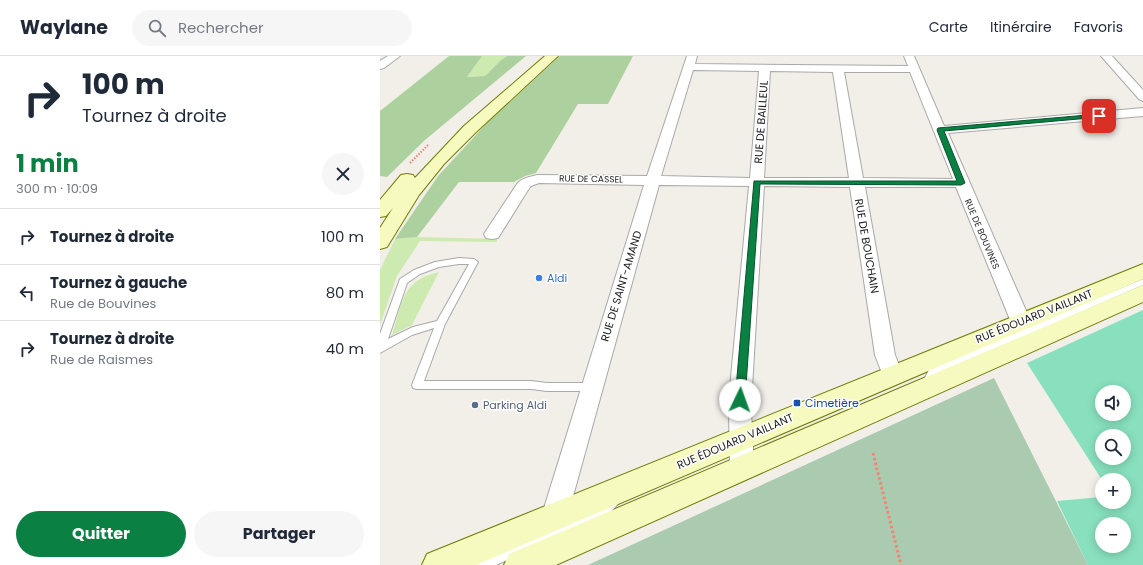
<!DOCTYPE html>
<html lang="fr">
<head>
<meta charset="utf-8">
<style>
  :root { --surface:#fff; --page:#f6f6f7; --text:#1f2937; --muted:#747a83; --line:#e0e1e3; --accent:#0b8043 }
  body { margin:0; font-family:Poppins,sans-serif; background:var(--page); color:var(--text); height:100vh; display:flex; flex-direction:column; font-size:15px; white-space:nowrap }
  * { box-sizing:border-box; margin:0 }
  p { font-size:13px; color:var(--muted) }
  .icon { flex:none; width:22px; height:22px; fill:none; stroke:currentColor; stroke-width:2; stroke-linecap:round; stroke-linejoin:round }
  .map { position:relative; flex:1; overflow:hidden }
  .drawer { display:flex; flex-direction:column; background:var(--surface); width:380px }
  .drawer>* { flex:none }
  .hud { background:#fff; color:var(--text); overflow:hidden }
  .tools { position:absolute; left:715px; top:329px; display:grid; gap:8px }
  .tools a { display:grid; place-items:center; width:36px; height:36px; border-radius:50%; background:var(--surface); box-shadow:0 2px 10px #0003; font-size:20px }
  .pin { position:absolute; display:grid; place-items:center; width:34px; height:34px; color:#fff; margin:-17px; border-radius:8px; box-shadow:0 2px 6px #0006 }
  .me { position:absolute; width:44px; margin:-22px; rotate:3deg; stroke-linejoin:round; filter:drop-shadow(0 0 3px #0008) }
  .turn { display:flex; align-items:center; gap:14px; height:84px; padding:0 16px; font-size:18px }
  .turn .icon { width:52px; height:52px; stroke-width:2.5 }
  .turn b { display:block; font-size:28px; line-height:34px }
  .round { display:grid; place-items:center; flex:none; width:42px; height:42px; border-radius:21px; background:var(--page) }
  .overview { display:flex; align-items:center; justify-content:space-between; height:68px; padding:0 16px }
  h1 { font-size:24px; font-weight:700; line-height:30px; color:var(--accent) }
  .action { display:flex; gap:8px; margin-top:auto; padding:8px 16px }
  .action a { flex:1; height:46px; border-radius:24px; background:var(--accent); color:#fff; font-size:16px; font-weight:700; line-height:46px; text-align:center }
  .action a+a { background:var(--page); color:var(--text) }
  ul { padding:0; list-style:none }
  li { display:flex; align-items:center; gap:12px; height:56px; padding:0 16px; border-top:1px solid var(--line) }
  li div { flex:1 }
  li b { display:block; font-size:15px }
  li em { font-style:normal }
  header { display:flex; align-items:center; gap:24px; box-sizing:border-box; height:56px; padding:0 20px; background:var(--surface); border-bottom:1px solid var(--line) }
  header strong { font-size:19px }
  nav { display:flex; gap:22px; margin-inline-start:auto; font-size:14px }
  .search { width:280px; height:36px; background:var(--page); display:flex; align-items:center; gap:10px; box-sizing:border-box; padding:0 14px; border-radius:22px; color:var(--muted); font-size:15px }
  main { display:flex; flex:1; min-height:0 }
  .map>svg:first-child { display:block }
  .grass { fill:#cdebb0 }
  .forest { fill:#add19e }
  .cemetery { fill:#aacbaf }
  .pitch { fill:#88e0be; fill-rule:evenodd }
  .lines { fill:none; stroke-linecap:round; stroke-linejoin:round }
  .service-casing { stroke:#a9a9a9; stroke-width:2 }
  .minor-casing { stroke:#a9a9a9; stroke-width:2 }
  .secondary-casing { stroke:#707d05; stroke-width:2 }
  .path-far1 { stroke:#fa8072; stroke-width:2; stroke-dasharray:1.5 1.5; stroke-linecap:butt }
  .path { stroke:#fa8072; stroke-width:3; stroke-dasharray:2.5 2.5; stroke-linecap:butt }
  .service { fill:#fff; fill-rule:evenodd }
  .minor { fill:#fff; fill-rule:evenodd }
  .secondary { fill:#f7fabf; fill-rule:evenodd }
  .route { fill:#0b8043; stroke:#07532c }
  .shop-dot { fill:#3f7fe0; stroke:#fff; stroke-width:1.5 }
  .transit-dot { fill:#1a4fb4; stroke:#fff; stroke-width:1.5 }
  .service-dot { fill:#5c6f8a; stroke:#fff; stroke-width:1.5 }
  .labels { text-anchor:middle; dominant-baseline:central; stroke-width:3; stroke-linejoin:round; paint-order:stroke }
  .far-street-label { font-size:9px; fill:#222; stroke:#fff }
  .street-label { font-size:11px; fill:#222; stroke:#fff }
  .shop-label { font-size:11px; fill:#366cbe; stroke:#fff; text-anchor:start }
  .transit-label { font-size:11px; fill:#164399; stroke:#fff; text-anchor:start }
  .service-label { font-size:11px; fill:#4e5e75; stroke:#fff; text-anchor:start }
</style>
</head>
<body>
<header>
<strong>Waylane</strong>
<div class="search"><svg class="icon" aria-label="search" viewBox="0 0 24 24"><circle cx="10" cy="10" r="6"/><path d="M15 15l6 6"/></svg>Rechercher</div>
<nav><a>Carte</a><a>Itinéraire</a><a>Favoris</a></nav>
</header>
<main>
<section class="drawer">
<div class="hud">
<div class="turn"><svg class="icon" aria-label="right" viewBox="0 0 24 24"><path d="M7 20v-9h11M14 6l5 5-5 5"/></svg><div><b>100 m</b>Tournez à droite</div></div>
</div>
<div class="overview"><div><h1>1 min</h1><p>300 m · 10:09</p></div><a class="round"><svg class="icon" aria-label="close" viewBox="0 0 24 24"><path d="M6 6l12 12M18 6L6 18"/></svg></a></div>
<ul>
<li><svg class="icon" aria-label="right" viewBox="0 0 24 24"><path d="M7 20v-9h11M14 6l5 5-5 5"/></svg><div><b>Tournez à droite</b></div><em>100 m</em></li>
<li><svg class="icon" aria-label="left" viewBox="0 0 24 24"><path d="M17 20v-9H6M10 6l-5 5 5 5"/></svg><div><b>Tournez à gauche</b><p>Rue de Bouvines</p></div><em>80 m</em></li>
<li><svg class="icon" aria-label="right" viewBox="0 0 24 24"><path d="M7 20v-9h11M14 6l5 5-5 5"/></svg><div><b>Tournez à droite</b><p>Rue de Raismes</p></div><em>40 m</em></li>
</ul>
<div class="action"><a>Quitter</a><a>Partager</a></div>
</section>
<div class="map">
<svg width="763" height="509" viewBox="0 0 763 509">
  <rect width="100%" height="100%" fill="#f2efe9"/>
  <!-- grass -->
  <g class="grass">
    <path d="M102 0H127L120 5 105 20 87 21Z"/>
    <path d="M37 181 117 183V186L40 185 17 220 0 269V214L15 183Z"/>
    <path d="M59 216 32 269 12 279C22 247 22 224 59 216Z"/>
  </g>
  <!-- forest -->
  <g class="forest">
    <path d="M69 0H102L87 21 105 20 120 5 127 0H146L45 84 7 121 0 120V55Z"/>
    <path d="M180 0H253L228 48H198L156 117 145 120 134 126H79L37 181 15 183 58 120 106 68Z"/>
  </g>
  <!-- cemetery -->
  <path class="cemetery" d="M614 322 708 509H208Z"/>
  <!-- pitch -->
  <path class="pitch" d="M763 254V509H708L677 445 722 441V446H744V424H722L647 307ZM722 336H744V358H722ZM722 380H744V402H722ZM722 468H744V490H722Z"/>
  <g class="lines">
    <defs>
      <g id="service">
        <path d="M79 202 94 203 98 206 65 268 44 325H151L167 327H211L215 328 216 331 215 334 211 335H167L151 333H37L33 332 32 329 54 272 32 279 0 297V278L20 223 34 214 55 206ZM79 208H89L57 265 33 271 8 283 27 227 40 218 59 211Z"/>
        <path d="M763 223V229L558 318 550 332 546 333 542 332 541 329 550 312Z"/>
        <path d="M233 439 237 441 239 445 237 449 227 460 116 509H94L96 504 219 452 229 441Z"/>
      </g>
      <g id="minor">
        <path d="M8 0H20L4 12 0 13V5Z"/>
        <path d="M307 0H317L315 8 528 10 524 0H534L564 70 763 52V60L568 77 651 266 648 271 641 273 634 271 631 266 576 131H485L515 299 523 319 519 325 512 328 505 325 495 299 470 131 384 130 372 332 371 355 374 412 371 420 362 423 353 420 350 412 349 355 350 332 369 130 279 129 187 462 183 471 174 475 165 471 161 462 264 129 159 127 151 130 148 134 118 182 112 183 106 182 104 178 137 128C142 122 149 121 157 119L267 120ZM313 14 379 15 370 122 281 120ZM390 15 453 16 469 122H384ZM464 16H530L573 123 483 122Z"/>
        <path d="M721 0H732L763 34V45L759 43Z"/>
      </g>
      <g id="secondary">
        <path d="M165 0H178L95 77 64 108 39 139 7 191 0 193V172L13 152 6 160 0 161V144L21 119 27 118 33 119 35 122 84 70Z"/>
        <path d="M763 208V223L96 509H42L47 498Z"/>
        <path d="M763 229V246L176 509H124L129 498Z"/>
      </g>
    </defs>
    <!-- service casing -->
    <use href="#service" class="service-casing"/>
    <!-- minor casing -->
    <use href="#minor" class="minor-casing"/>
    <!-- secondary casing -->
    <use href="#secondary" class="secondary-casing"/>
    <!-- path-far1 -->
    <path class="path-far1" d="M30 107 49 88"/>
    <!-- path -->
    <path class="path" d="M493 397 521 509"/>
    <!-- service -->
    <use href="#service" class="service"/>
    <!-- minor -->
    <use href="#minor" class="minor"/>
    <!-- secondary -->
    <use href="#secondary" class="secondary"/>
  </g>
  <!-- route -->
  <path class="route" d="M719 58 721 59V61L564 75 585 127 581 129 380 128 365 344 364 347 360 348 356 347 355 344 374 125H577L557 74 558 72Z"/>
  <!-- markers -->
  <circle class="shop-dot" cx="159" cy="222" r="4"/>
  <rect class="transit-dot" x="413" y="343" width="8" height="8" rx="2"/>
  <circle class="service-dot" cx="95" cy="349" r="4"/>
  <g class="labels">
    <!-- far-street labels -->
    <g class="far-street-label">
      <text transform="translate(211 123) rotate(1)">RUE DE CASSEL</text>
      <text transform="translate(602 178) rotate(67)">RUE DE BOUVINES</text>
    </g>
    <!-- street labels -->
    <g class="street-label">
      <text transform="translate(381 66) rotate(-86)">RUE DE BAILLEUL</text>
      <text transform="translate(487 190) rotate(80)">RUE DE BOUCHAIN</text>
      <text transform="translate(241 230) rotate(-73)">RUE DE SAINT-AMAND</text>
      <text transform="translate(654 260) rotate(-22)">RUE ÉDOUARD VAILLANT</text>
      <text transform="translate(355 385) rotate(-23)">RUE ÉDOUARD VAILLANT</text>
    </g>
    <!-- shop labels -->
    <g class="shop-label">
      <text x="167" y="222">Aldi</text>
    </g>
    <!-- transit labels -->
    <g class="transit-label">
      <text x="425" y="347">Cimetière</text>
    </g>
    <!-- service labels -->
    <g class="service-label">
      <text x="103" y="349">Parking Aldi</text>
    </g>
  </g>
</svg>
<div class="tools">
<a><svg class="icon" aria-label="sound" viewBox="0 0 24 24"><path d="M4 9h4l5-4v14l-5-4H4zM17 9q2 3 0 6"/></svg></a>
<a><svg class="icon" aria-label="search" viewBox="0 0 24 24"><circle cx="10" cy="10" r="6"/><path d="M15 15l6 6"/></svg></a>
<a>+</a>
<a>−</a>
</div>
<div class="pin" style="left:719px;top:60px;background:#d93025"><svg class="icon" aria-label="arrive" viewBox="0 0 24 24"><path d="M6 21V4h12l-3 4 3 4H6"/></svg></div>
<svg class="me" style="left:360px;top:344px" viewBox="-20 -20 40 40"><circle r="19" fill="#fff"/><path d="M0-13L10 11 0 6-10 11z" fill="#0b8043"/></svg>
</div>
</main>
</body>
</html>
